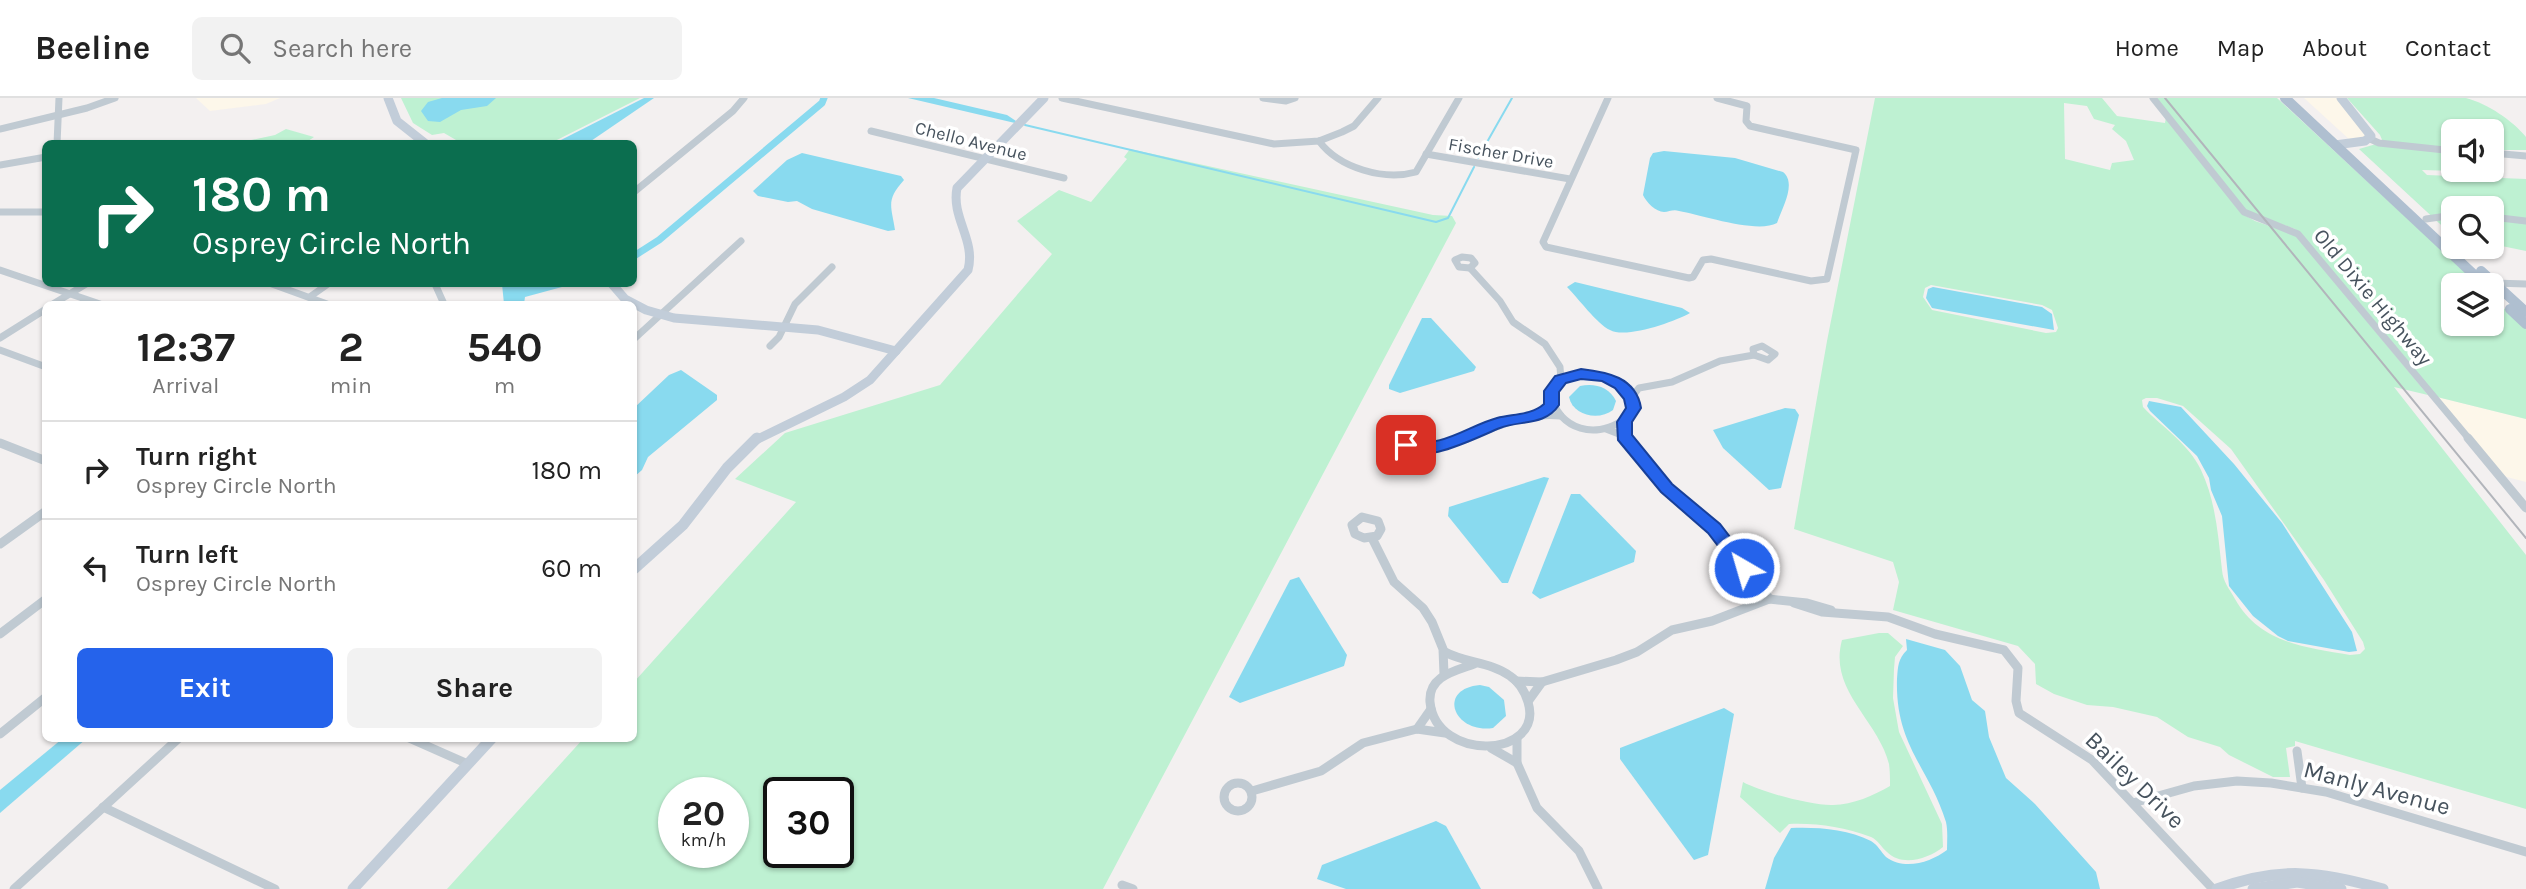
<!DOCTYPE html>
<html lang="en">
<head>
<meta charset="utf-8">
<style>
  :root { --surface:#fff; --page:#f2f2f2; --text:#222; --muted:#767676; --line:#e0e0e0; --accent:#2563eb }
  body { margin:0; font-family:Karla,sans-serif; background:var(--page); color:var(--text); height:100vh; display:flex; flex-direction:column; font-size:26px; white-space:nowrap }
  * { box-sizing:border-box; margin:0 }
  p { font-size:23px; color:var(--muted) }
  .icon { flex:none; width:38px; height:38px; fill:none; stroke:currentColor; stroke-width:2; stroke-linecap:round; stroke-linejoin:round }
  .map { position:relative; flex:1; overflow:hidden }
  .drawer { position:absolute; left:42px; top:203px; width:595px; height:441px; display:flex; flex-direction:column; background:var(--surface); border-radius:10px; box-shadow:0 2px 5px #0004 }
  .drawer>* { flex:none }
  .hud { position:absolute; left:42px; top:42px; width:595px; height:147px; border-radius:10px; box-shadow:0 2px 5px #0004; background:#0b6e4f; color:#fff; overflow:hidden }
  .fabs { position:absolute; left:2441px; top:21px; display:grid; gap:14px }
  .fabs a { display:grid; place-items:center; width:63px; height:63px; border-radius:10px; background:var(--surface); box-shadow:0 2px 5px #0004; font-size:35px }
  .speed { position:absolute; left:658px; top:679px; display:flex; gap:14px; font-size:35px; font-weight:700; text-align:center }
  .speed>* { display:grid; place-content:center; width:91px; height:91px; border-radius:50%; background:var(--surface); box-shadow:0 2px 5px #0004; line-height:1 }
  .speed small { font-size:18px; font-weight:400 }
  .speed .limit { border:4px solid #111; border-radius:10px; background:#fff; color:#111 }
  .pin { position:absolute; display:grid; place-items:center; width:60px; height:60px; color:#fff; margin:-30px; border-radius:14px; box-shadow:0 4px 10px #0006 }
  .me { position:absolute; width:77px; margin:-38px; rotate:322deg; stroke-linejoin:round; filter:drop-shadow(0 0 5px #0008) }
  .turn { display:flex; align-items:center; gap:24px; height:147px; padding:0 35px; font-size:32px }
  .turn .icon { width:91px; height:91px; stroke-width:2.5 }
  .turn b { display:block; font-size:49px; line-height:60px }
  .eta { display:flex; justify-content:space-evenly; align-items:center; height:119px; text-align:center }
  .eta b { font-size:42px; font-weight:700; line-height:49px }
  .cta { display:flex; gap:14px; margin-top:auto; padding:14px 35px }
  .cta a { flex:1; height:80px; border-radius:10px; background:var(--accent); color:#fff; font-size:28px; font-weight:700; line-height:80px; text-align:center }
  .cta a+a { background:var(--page); color:var(--text) }
  ul { padding:0; list-style:none }
  li { display:flex; align-items:center; gap:21px; height:98px; padding:0 35px; border-top:2px solid var(--line) }
  li div { flex:1 }
  li b { display:block; font-size:26px }
  li em { font-style:normal }
  header { display:flex; align-items:center; gap:42px; box-sizing:border-box; height:98px; padding:0 35px; background:var(--surface); border-bottom:2px solid var(--line) }
  header strong { font-size:33px }
  nav { display:flex; gap:38px; margin-inline-start:auto; font-size:24px }
  .search { width:490px; height:63px; background:var(--page); display:flex; align-items:center; gap:18px; box-sizing:border-box; padding:0 24px; border-radius:10px; color:var(--muted); font-size:26px }
  .map>svg:first-child { display:block }
  .commercial { fill:#fdf7ea }
  .green { fill:#bef1d2; fill-rule:evenodd }
  .water { fill:#89daef }
  .lines { fill:none; stroke-linecap:round; stroke-linejoin:round }
  .stream { stroke:#89daef; stroke-width:2 }
  .canal { stroke:#89daef; stroke-width:7 }
  .street-far1 { stroke:#c0cad2; stroke-width:7 }
  .street { stroke:#c0cad2; stroke-width:9 }
  .secondary-far1 { stroke:#c2cdd9; stroke-width:9 }
  .secondary { stroke:#c2cdd9; stroke-width:11 }
  .primary { stroke:#afbfd0; stroke-width:10 }
  .rail { stroke:#b2b5bb; stroke-width:2 }
  .route { fill:#2563eb; stroke:#184099; stroke-width:2 }
  .labels { text-anchor:middle; dominant-baseline:central; stroke-width:7; stroke-linejoin:round; paint-order:stroke }
  .far-street-label { font-size:18px; fill:#47535e; stroke:#fff }
  .street-label { font-size:21px; fill:#47535e; stroke:#fff }
  .near-street-label { font-size:24px; fill:#47535e; stroke:#fff }
</style>
</head>
<body>
<header>
<strong>Beeline</strong>
<div class="search"><svg class="icon" aria-label="search" viewBox="0 0 24 24"><circle cx="10" cy="10" r="6"/><path d="M15 15l6 6"/></svg>Search here</div>
<nav><a>Home</a><a>Map</a><a>About</a><a>Contact</a></nav>
</header>
<div class="map">
<svg width="2526" height="791" viewBox="0 0 2526 791">
  <rect width="100%" height="100%" fill="#f3f0f0"/>
  <!-- commercial -->
  <g class="commercial">
    <path d="M196 0H280L266 6 210 13Z"/>
    <path d="M2304 0H2338L2368 37 2362 41 2351 43Z"/>
    <path d="M2437 299 2526 321V384L2503 378Z"/>
  </g>
  <!-- green -->
  <g class="green">
    <path d="M401 0H640L549 46 449 45 456 42 444 35 432 37 413 25Z"/>
    <path d="M1875 0H2102L2117 18 2165 25 2166 19 2241 115 2255 123 2296 137 2428 297 2394 289 2526 457V711L2295 643V648L2286 650 2290 679H2273L2229 657 2220 649 2188 639 2157 619 2113 609 2087 607 2054 596 2036 586 2035 566 2018 548 1893 512 1899 484 1893 464 1794 431 1827 243ZM2064 5 2087 8 2094 21 2115 27 2112 31 2126 43 2134 62 2112 65 2110 72 2065 61ZM1931 187 2042 207 2052 212 2058 230 2056 234 2046 235 1932 212 1923 199 1925 190ZM2146 300H2157L2183 308 2231 351 2324 482 2363 544 2365 551 2360 556 2350 557C2304 549 2260 545 2235 501 2229 490 2223 484 2222 472 2218 437 2216 404 2201 372 2189 346 2162 329 2143 309L2142 302Z"/>
    <path d="M2156 0H2277L2479 187H2454V226H2492V199L2526 231V321L2437 299 2295 131 2247 114Z"/>
    <path d="M2347 0H2466C2488 6 2512 22 2526 39V52H2492V33H2454V72H2487L2490 74 2422 72 2427 77 2526 81V153L2492 146V110H2454L2453 138 2359 51 2383 44 2380 37Z"/>
    <path d="M286 31 314 39 305 45H237L275 37Z"/>
    <path d="M1130 51 1433 117 1452 118 1456 125 1103 791H447L583 641 634 640V584L796 404 735 381 785 335 940 287 1052 156 1017 123 1059 92 1091 104 1127 61 1124 59ZM674 695H733V754H674ZM779 695H838V754H779Z"/>
    <path d="M1879 535H1888L1903 548 1895 559 1894 571 1893 600 1899 634 1942 726 1943 749C1928 761 1902 769 1887 754 1881 749 1878 742 1871 739 1843 729 1818 725 1789 726L1780 735 1740 699 1743 684C1761 694 1813 708 1833 707 1853 707 1874 697 1890 688 1890 681 1890 673 1889 666 1878 622 1828 592 1842 542Z"/>
  </g>
  <!-- water -->
  <g class="water">
    <path d="M442 0H496L487 8 461 12 440 24 428 23 421 13 428 4Z"/>
    <path d="M644 0H654L588 45H555Z"/>
    <path d="M908 0H934L1007 17 1016 23 1015 25Z"/>
    <path d="M1664 53 1735 60 1783 74C1797 85 1782 110 1777 125 1757 136 1702 117 1679 113 1673 111 1669 114 1664 114 1656 114 1646 104 1643 97L1650 60 1653 55Z"/>
    <path d="M802 55 901 78 904 82C886 102 891 107 895 132L888 133 812 111 797 103 788 104 758 98 753 93 787 62Z"/>
    <path d="M1575 184 1682 210 1690 215C1674 224 1626 241 1610 232 1597 226 1578 200 1567 189Z"/>
    <path d="M502 186H573L525 199 524 206H504Z"/>
    <path d="M1933 189 2042 209 2052 216 2054 232 1932 210 1926 200 1928 191Z"/>
    <path d="M1422 220H1431L1476 269 1474 273 1400 295 1389 291V287Z"/>
    <path d="M681 272 717 297V302L648 359 642 372 634 379V310L669 277Z"/>
    <path d="M1580 288C1595 285 1609 289 1616 303L1613 312C1599 323 1573 318 1569 299Z"/>
    <path d="M2149 303 2181 309 2234 366 2282 425 2352 534 2357 553 2349 554 2288 543 2278 538 2253 518 2229 488 2222 418 2211 392 2209 380 2197 358 2150 313 2147 308Z"/>
    <path d="M1785 310 1795 311 1799 317 1781 390 1769 392 1723 350 1713 332Z"/>
    <path d="M1544 379 1549 380 1508 485H1502L1448 418 1449 409Z"/>
    <path d="M1571 396H1580L1636 453 1634 464 1540 501 1532 495Z"/>
    <path d="M1299 479 1347 557 1344 568 1240 605 1229 599 1290 482Z"/>
    <path d="M1906 541 1945 552 1960 568 1972 602 1985 613 1989 639 2006 680 2035 706 2096 774 2100 791H1765L1774 760 1791 730C1817 729 1847 731 1871 743 1878 747 1881 754 1886 759 1905 773 1931 764 1947 752 1947 743 1948 733 1946 724 1929 669 1895 648 1897 581 1898 568 1898 561 1907 552Z"/>
    <path d="M1480 587 1489 589 1504 602 1506 618 1493 630C1454 636 1436 591 1480 587Z"/>
    <path d="M1724 610 1734 616 1708 757 1694 762 1620 661V650Z"/>
    <path d="M62 641H86L0 715V692Z"/>
    <path d="M1436 723 1446 728 1481 791H1346L1317 781 1322 767Z"/>
  </g>
  <g class="lines">
    <!-- stream -->
    <g class="stream">
      <path d="M1025 27 1436 124 1448 120 1474 69"/>
      <path d="M1478 60 1512 0"/>
    </g>
    <!-- canal -->
    <path class="canal" d="M634 158 659 142 822 5 824 0"/>
    <!-- street-far1 -->
    <g class="street-far1">
      <path d="M1062 0 1274 46 1319 43 1342 34 1354 28 1378 0"/>
      <path d="M1263 0 1286 3 1295 0"/>
      <path d="M1608 0 1543 144 1546 149 1689 180 1693 179 1703 162 1711 161 1811 183 1827 181 1856 52 1750 28 1746 23 1747 8 1717 0"/>
      <path d="M2153 0 2244 114 2298 136 2470 342"/>
      <path d="M0 31 87 10 115 0"/>
      <path d="M871 33 1064 80"/>
      <path d="M2368 40 2379 45 2454 53"/>
      <path d="M1319 43C1339 70 1384 83 1416 74L1459 0"/>
      <path d="M57 46 59 0"/>
      <path d="M2492 55 2526 58"/>
      <path d="M1426 56 1570 81"/>
      <path d="M0 67 46 59"/>
      <path d="M634 94 733 13 744 0"/>
      <path d="M0 114H46"/>
      <path d="M2492 119 2526 123"/>
      <path d="M2426 121 2454 117"/>
      <path d="M1462 159 1471 160 1475 165 1470 170 1459 169 1455 162Z"/>
      <path d="M1470 170 1500 203 1513 224 1545 246 1560 269 1561 282"/>
      <path d="M0 172 100 206"/>
      <path d="M2494 185 2526 186"/>
      <path d="M272 186 327 206"/>
      <path d="M435 186 444 206"/>
      <path d="M311 198 328 186"/>
      <path d="M53 206 86 186"/>
      <path d="M0 240 46 211"/>
      <path d="M634 241 741 143"/>
      <path d="M770 248 779 239 795 206 832 169"/>
      <path d="M1762 248 1775 256 1768 262 1754 257 1753 251Z"/>
      <path d="M0 252 46 269"/>
      <path d="M1593 276C1693 301 1573 376 1550 296 1559 278 1575 276 1593 276Z"/>
      <path d="M1631 300 1639 290 1672 284 1720 263 1754 257"/>
      <path d="M1606 331 1624 338 1627 342"/>
      <path d="M1462 342C1496 330 1524 314 1561 318"/>
    </g>
    <!-- street -->
    <g class="street">
      <path d="M1626 340 1667 390 1714 430 1731 455 1759 483 1769 501"/>
      <path d="M2468 340 2526 410"/>
      <path d="M0 345 46 363"/>
      <circle cx="1406" cy="355" r="9"/>
      <path d="M1415 351 1467 340"/>
      <path d="M1362 419 1378 423 1381 431 1377 438 1364 440 1355 436 1352 427Z"/>
      <path d="M1372 440 1394 484 1423 510 1432 524 1443 551 1444 576"/>
      <path d="M0 446 46 413"/>
      <path d="M1794 505 1822 514 1888 519 1935 536 2004 552 2018 570 2016 603 2019 615 2092 662 2213 791"/>
      <path d="M0 536 46 501"/>
      <path d="M1445 554C1465 565 1491 564 1510 578 1519 584 1525 594 1528 604 1545 660 1436 665 1430 604 1428 578 1455 573 1474 566"/>
      <path d="M1516 583 1542 584 1616 562 1637 554 1672 532 1712 523 1769 501 1807 505 1831 512"/>
      <path d="M1529 602 1542 584"/>
      <path d="M1417 631 1431 611"/>
      <path d="M0 636 46 599"/>
      <path d="M409 640 468 666"/>
      <path d="M1517 640V665L1537 710 1579 753 1598 791"/>
      <path d="M1491 650 1517 665"/>
      <path d="M2297 653 2302 690"/>
      <circle cx="1238" cy="699" r="14"/>
      <path d="M1252 693 1321 673 1363 645 1417 631 1445 635"/>
      <path d="M2133 705 2194 688 2237 683 2271 685 2326 694 2526 754"/>
      <path d="M103 709 275 791"/>
      <path d="M1122 787 1133 791"/>
      <path d="M14 791 179 640"/>
    </g>
    <!-- secondary-far1 -->
    <g class="secondary-far1">
      <path d="M388 0 397 23 426 46"/>
      <path d="M2335 47 2365 43 2371 38 2341 0"/>
      <path d="M612 186 625 201 646 212 674 220 818 232 896 253"/>
      <path d="M756 342 844 299 870 282 968 172C976 142 951 120 957 90L1044 0"/>
    </g>
    <!-- secondary -->
    <g class="secondary">
      <path d="M634 471 683 427 727 370 757 340"/>
      <path d="M353 791 492 640"/>
      <path d="M2217 791C2279 768 2320 773 2383 791"/>
      <path d="M2253 791 2297 784 2341 791"/>
    </g>
    <!-- primary -->
    <g class="primary">
      <path d="M2285 0 2485 187"/>
      <path d="M2481 173 2526 214"/>
      <path d="M2510 211 2526 226"/>
    </g>
    <!-- rail -->
    <path class="rail" d="M2165 0 2526 440"/>
  </g>
  <!-- route -->
  <path class="route" d="M1581 271C1607 274 1636 279 1641 310L1632 324V337L1672 386 1720 426 1750 465 1753 470 1750 474H1738L1708 435 1661 394 1618 342 1617 324 1626 310 1624 301 1615 290 1602 283 1581 281 1566 285 1559 294V307C1545 328 1521 322 1500 330 1479 338 1417 372 1399 347L1406 342C1441 352 1467 328 1497 320 1513 316 1532 317 1544 306V293L1555 278Z"/>
  <g class="labels">
    <!-- far-street labels -->
    <g class="far-street-label">
      <text transform="translate(971 43) rotate(14)">Chello Avenue</text>
      <text transform="translate(1501 55) rotate(10)">Fischer Drive</text>
    </g>
    <!-- street labels -->
    <g class="street-label">
      <text transform="translate(2373 199) rotate(50)">Old Dixie Highway</text>
    </g>
    <!-- near-street labels -->
    <g class="near-street-label">
      <text transform="translate(2135 682) rotate(44)">Bailey Drive</text>
      <text transform="translate(2377 690) rotate(15)">Manly Avenue</text>
    </g>
  </g>
</svg>
<div class="fabs">
<a><svg class="icon" aria-label="sound" viewBox="0 0 24 24"><path d="M4 9h4l5-4v14l-5-4H4zM17 9q2 3 0 6"/></svg></a>
<a><svg class="icon" aria-label="search" viewBox="0 0 24 24"><circle cx="10" cy="10" r="6"/><path d="M15 15l6 6"/></svg></a>
<a><svg class="icon" aria-label="layers" viewBox="0 0 24 24"><path d="M12 4l9 5-9 5-9-5zM3 14l9 5 9-5"/></svg></a>
</div>
<div class="speed"><div>20<small>km/h</small></div><div class="limit">30</div></div>
<div class="pin" style="left:1406px;top:347px;background:#d93025"><svg class="icon" aria-label="arrive" viewBox="0 0 24 24"><path d="M6 21V4h12l-3 4 3 4H6"/></svg></div>
<svg class="me" style="left:1744px;top:470px" viewBox="-20 -20 40 40"><circle r="17" fill="#2563eb" stroke="#fff" stroke-width="3"/><path d="M0-11L8 9 0 5-8 9z" fill="#fff"/></svg>
<div class="hud">
<div class="turn"><svg class="icon" aria-label="right" viewBox="0 0 24 24"><path d="M7 20v-9h11M14 6l5 5-5 5"/></svg><div><b>180 m</b>Osprey Circle North</div></div>
</div>
<section class="drawer">
<div class="eta">
<div><b>12:37</b><p>Arrival</p></div>
<div><b>2</b><p>min</p></div>
<div><b>540</b><p>m</p></div>
</div>
<ul>
<li><svg class="icon" aria-label="right" viewBox="0 0 24 24"><path d="M7 20v-9h11M14 6l5 5-5 5"/></svg><div><b>Turn right</b><p>Osprey Circle North</p></div><em>180 m</em></li>
<li><svg class="icon" aria-label="left" viewBox="0 0 24 24"><path d="M17 20v-9H6M10 6l-5 5 5 5"/></svg><div><b>Turn left</b><p>Osprey Circle North</p></div><em>60 m</em></li>
</ul>
<div class="cta"><a>Exit</a><a>Share</a></div>
</section>
</div>
</body>
</html>
